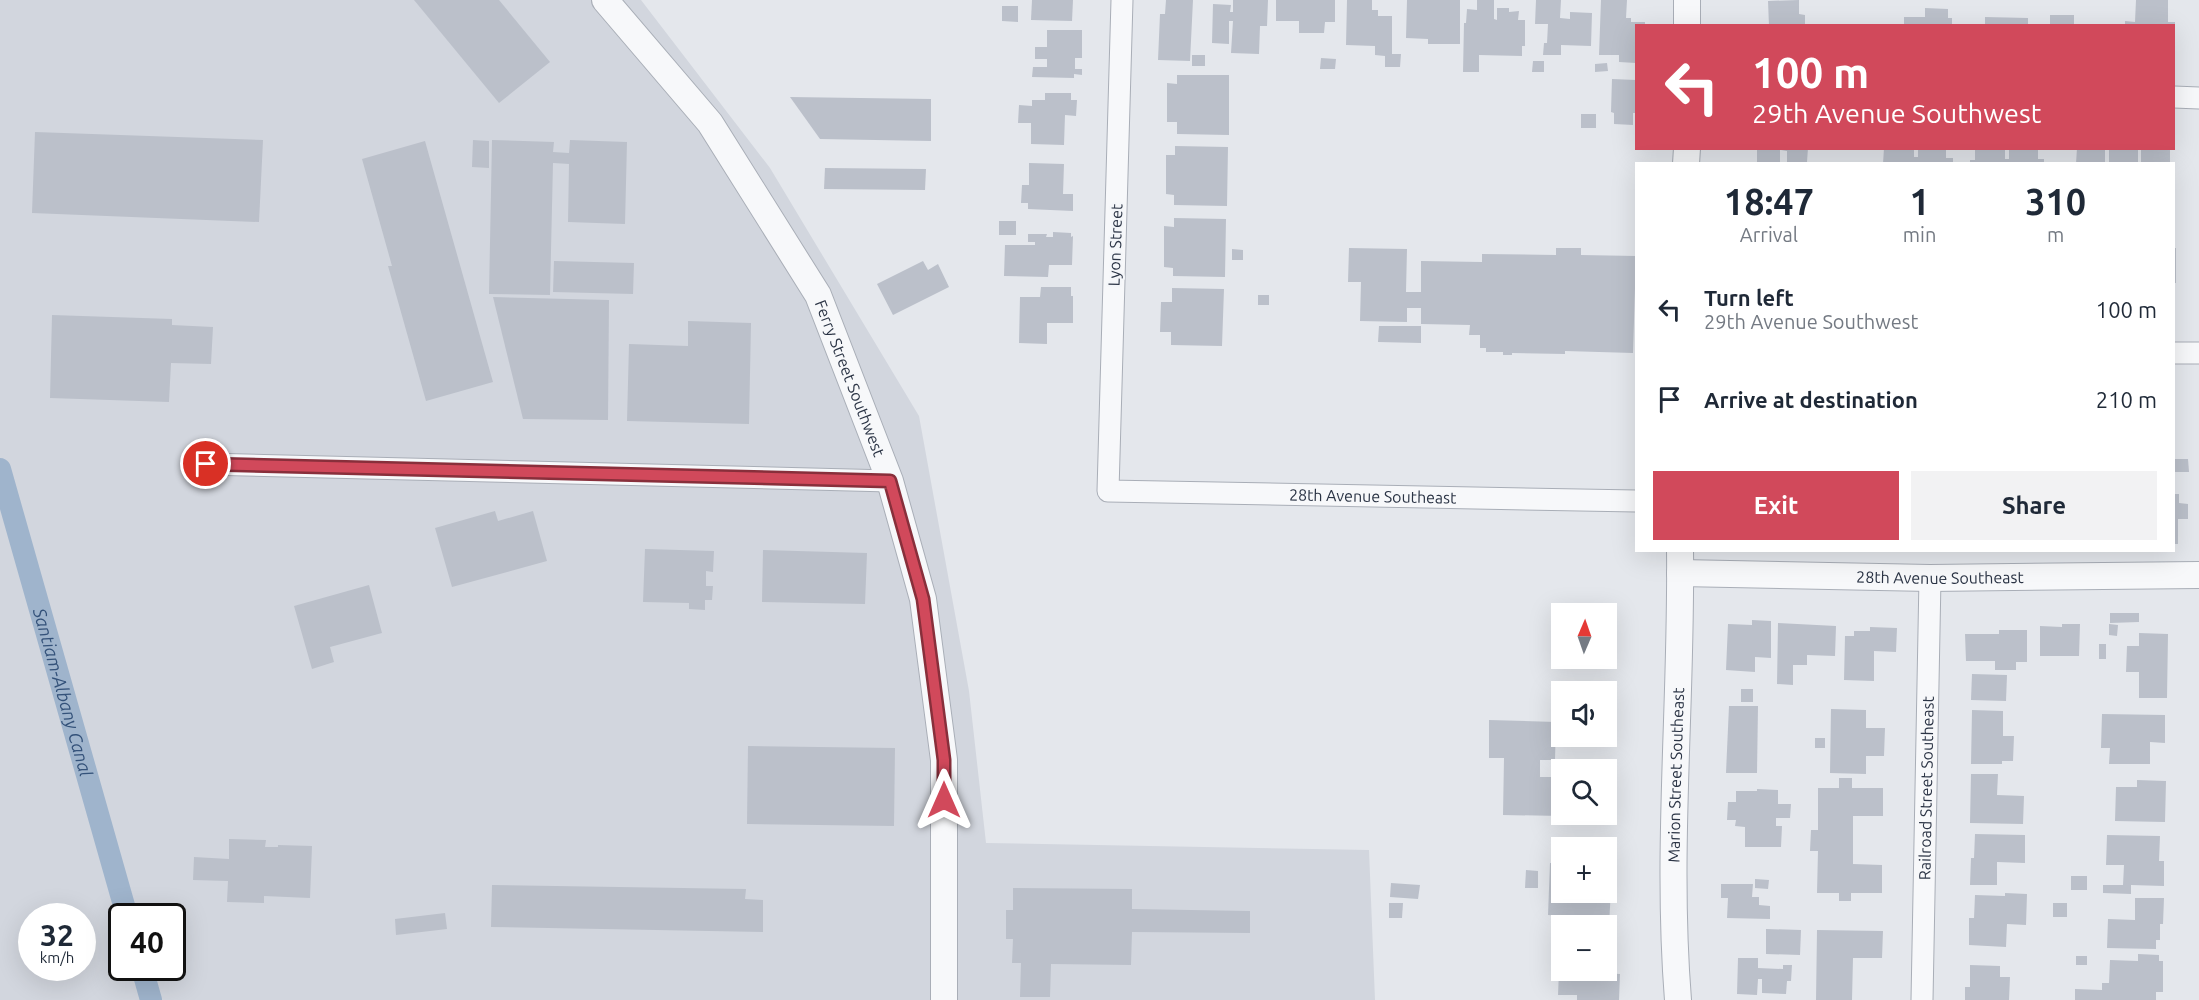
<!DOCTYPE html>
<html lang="en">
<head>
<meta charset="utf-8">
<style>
  :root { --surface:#fff; --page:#f2f2f3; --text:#1f2937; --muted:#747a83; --accent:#d1495b }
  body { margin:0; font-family:Ubuntu,sans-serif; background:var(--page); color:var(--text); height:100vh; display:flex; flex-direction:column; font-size:22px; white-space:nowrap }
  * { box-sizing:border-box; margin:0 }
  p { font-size:20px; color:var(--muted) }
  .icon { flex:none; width:33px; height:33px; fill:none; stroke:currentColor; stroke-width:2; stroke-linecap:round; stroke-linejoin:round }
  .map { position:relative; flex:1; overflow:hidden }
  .details { position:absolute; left:1635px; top:162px; width:540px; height:390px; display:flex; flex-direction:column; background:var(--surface); border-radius:0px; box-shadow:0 6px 24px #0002 }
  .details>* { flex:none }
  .hud { position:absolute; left:1635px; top:24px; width:540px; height:126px; border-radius:0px; box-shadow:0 6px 24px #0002; background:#d1495b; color:#fff; overflow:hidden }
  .needle { width:39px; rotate:2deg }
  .tools { position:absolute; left:1551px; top:603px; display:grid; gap:12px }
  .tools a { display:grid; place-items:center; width:66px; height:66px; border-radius:0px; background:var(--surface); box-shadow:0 6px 24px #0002; font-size:30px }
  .speed { position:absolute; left:18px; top:903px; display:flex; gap:12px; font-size:30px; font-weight:700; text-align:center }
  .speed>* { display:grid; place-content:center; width:78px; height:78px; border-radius:50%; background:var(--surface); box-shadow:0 6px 24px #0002; line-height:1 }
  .speed small { font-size:15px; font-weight:400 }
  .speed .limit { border:3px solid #111; border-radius:9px; background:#fff; color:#111 }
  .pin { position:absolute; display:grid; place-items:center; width:51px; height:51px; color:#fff; margin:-26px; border:3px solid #fff; border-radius:50%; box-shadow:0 2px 6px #0007 }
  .me { position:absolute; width:66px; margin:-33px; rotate:0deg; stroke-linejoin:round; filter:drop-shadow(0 0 4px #0008) }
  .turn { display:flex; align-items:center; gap:21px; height:126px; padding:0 18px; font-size:27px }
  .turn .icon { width:78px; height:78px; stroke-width:2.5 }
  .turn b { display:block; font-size:42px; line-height:51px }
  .eta { display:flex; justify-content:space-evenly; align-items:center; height:102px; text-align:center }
  .eta b { font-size:36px; font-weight:600; line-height:42px }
  .primary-button { display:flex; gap:12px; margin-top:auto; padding:12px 18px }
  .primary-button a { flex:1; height:69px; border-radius:0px; background:var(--accent); color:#fff; font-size:24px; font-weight:600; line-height:69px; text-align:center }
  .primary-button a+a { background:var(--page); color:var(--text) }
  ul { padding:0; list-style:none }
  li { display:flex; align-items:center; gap:18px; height:90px; padding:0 18px }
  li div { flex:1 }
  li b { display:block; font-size:22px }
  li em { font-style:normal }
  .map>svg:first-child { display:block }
  .built { fill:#d2d6de; fill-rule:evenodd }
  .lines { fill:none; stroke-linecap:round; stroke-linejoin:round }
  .canal { stroke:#9fb4cc; stroke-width:22 }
  .building { fill:#bbc0ca }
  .minor-casing { stroke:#a9aeb7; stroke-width:23 }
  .tertiary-casing { stroke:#a9aeb7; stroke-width:28 }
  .minor { stroke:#f7f8fa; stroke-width:21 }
  .tertiary { stroke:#f7f8fa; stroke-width:26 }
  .route-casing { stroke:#882f3b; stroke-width:15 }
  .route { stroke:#d1495b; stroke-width:10 }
  .labels { text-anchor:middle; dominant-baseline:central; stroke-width:4.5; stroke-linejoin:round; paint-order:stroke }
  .street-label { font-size:16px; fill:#2b3445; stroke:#f4f6f9 }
  .water-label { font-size:18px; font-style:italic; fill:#34527a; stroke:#f4f6f9 }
</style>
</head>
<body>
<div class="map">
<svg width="2199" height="1000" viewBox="0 0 2199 1000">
  <rect width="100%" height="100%" fill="#e4e7ec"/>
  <!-- built -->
  <path class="built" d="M0 0H641L770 168 919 416 969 691 986 843 1369 850 1375 1000H0ZM32 916H82V968H32ZM122 916H172V968H122Z"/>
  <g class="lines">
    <!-- canal -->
    <g class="canal">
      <path id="s1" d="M0 469 127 916"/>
      <path d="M142 968 151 1000"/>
    </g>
  </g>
  <!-- building -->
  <g class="building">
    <path d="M414 0H499L550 62 499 103Z"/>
    <path d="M1032 0H1073L1072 21 1031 20Z"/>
    <path d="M1166 0H1193L1190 61 1158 60 1160 14H1165Z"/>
    <path d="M1233 0H1268L1267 26H1260L1259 54 1231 53 1233 21H1229V44L1212 43 1213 4 1231 5 1230 12H1233Z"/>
    <path d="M1276 0H1335V22H1325L1324 33H1299V21H1276Z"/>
    <path d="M1347 0H1372V10H1378V16H1392V54H1401L1400 67H1385V56L1375 55V46L1346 45Z"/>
    <path d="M1407 0H1460V44H1428V39L1406 38Z"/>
    <path d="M1477 0H1494V19L1497 20V8H1509V12L1519 11 1518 20H1525V46H1522V56L1479 55V72H1463L1464 23H1466L1467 9 1477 10Z"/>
    <path d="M1536 0H1561L1560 18 1570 19V12L1592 13 1591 46 1561 45V55H1543L1544 43H1547L1548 24H1535Z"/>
    <path d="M1601 0H1627L1626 18H1631V22H1645V26H1636V63L1619 62V55H1599Z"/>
    <path d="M1799 0V14L1805 15V24L1769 26 1768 1Z"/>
    <path d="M2136 0H2168V22H2175V26H2125V21L2135 22Z"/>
    <path d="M1002 6H1018V22L1002 21Z"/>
    <path d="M1925 8 1948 9V18H1952V26H1904V17H1925Z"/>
    <rect x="2050" y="15" width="24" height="11"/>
    <path d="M1985 17 2028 18V26H1985Z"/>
    <path d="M1047 30H1082V58H1075V69H1082V75L1074 74V78L1032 77 1033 67H1047V59H1035V47H1047Z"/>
    <rect x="1192" y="55" width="13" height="11"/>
    <path d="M1321 58 1336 59 1335 69H1320Z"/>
    <path d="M1533 61H1544V72H1532Z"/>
    <path d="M1607 63 1608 71 1595 72V64Z"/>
    <path d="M1177 75H1229V135L1177 134V122H1167V83L1177 84Z"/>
    <path d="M1612 79 1636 80V113H1633V125L1614 124V113L1611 112Z"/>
    <path d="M1045 93H1071V100H1077L1076 116 1065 115 1064 145 1031 144V123H1018L1019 105 1032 106V100H1045Z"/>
    <path d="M790 97 931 99V141L820 139Z"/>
    <rect x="1581" y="114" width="15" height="14"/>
    <path d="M35 132 263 140 259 222 32 213Z"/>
    <path d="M473 140 489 141V168L472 167Z"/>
    <path d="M492 140 554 142 553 152 569 153 570 140 627 142 625 224 568 222 569 164 553 163 550 295 489 294Z"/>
    <path d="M425 141 493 382 426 401 388 266H392L362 159Z"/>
    <path d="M1175 146 1228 147 1227 206 1174 205V195L1166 194V155H1175Z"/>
    <rect x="1757" y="148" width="23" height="16"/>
    <path d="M1781 148H1808L1807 162H1787V151L1781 150Z"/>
    <path d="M1884 148H1914V157H1918V148H1946V158H1953V164H1883Z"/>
    <path d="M1975 148H2005V159H2009V148H2038V159H2044V164H1970V160H1975Z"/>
    <path d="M2077 148H2105V164H2076Z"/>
    <rect x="2109" y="148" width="29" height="16"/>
    <rect x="2141" y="148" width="29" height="16"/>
    <path d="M1029 163 1064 164 1063 194H1073V211L1028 209V203H1021L1022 185H1029Z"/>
    <path d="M825 168 926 169 925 190 824 189Z"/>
    <path d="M1174 218 1226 219 1225 277 1173 276V268L1164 267V226L1174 227Z"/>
    <rect x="999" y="221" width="17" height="14"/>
    <path d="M1053 232 1071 233V237L1073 236 1072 265H1049L1048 277 1004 276 1005 245H1035V242H1028V234H1047L1046 237H1053Z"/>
    <path d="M1349 248 1407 249 1406 292H1421V261L1482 262V254L1556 255V248H1581V255L1636 256 1633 353 1565 351V354L1512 353V355H1503V352H1486V348H1480V335H1469L1470 325 1421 324V308H1407V322L1360 321 1361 282H1348Z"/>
    <rect x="2174" y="248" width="2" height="35"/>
    <path d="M1232 249 1243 250V260H1232Z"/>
    <path d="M554 261 634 263 633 294 553 292Z"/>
    <path d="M923 261 928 270 938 264 949 287 893 315 877 284Z"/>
    <path d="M1041 287H1071V296H1073V323H1047V344L1019 343 1020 297H1040Z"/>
    <path d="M1172 288 1224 289 1222 346 1171 345V332H1160L1161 302H1172Z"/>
    <rect x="1258" y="295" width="11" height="10"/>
    <path d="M493 297 609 300 608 420 523 419Z"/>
    <path d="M52 315 172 319V325L213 327 211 364 171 363 169 402 50 398Z"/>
    <path d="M688 321 751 323 749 424 627 421 629 344 688 346Z"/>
    <path d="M1379 326H1421V343L1378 342Z"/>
    <path d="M2174 459H2188L2189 472H2174Z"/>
    <path d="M2174 494H2179V503L2188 504V519H2178V544H2174Z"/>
    <path d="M495 511 498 521 533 511 547 561 452 587 435 528Z"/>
    <path d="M645 549 714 551 713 572 706 571V586H713L712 600H705V610L689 609V603L643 602Z"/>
    <path d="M763 550 867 553 865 604 762 602Z"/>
    <path d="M369 585 382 633 330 647 334 662 312 669 294 606Z"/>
    <path d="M2110 613H2139V622L2110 623Z"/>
    <path d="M1752 620 1771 621V658L1755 657V672L1726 670 1728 624 1752 625Z"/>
    <path d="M1778 623 1836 626 1835 656 1807 655V665H1793V685L1777 684Z"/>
    <path d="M2062 624H2080L2079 656H2040V626L2062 627Z"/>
    <path d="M2109 624 2118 625 2117 636 2109 635Z"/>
    <path d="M1870 627 1897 628 1896 652 1874 651V681L1844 680 1845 636H1854V631H1870Z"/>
    <path d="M1999 630H2027V662H2016V670H1995V661H1966L1965 634H1999Z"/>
    <path d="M2139 633 2168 634 2167 698H2139V672H2126L2127 646H2139Z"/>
    <rect x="2099" y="644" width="7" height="15"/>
    <path d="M1972 674 2007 675 2006 701 1971 700Z"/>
    <rect x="1741" y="689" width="12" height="13"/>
    <path d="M1729 706H1758L1757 773H1726Z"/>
    <path d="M1831 709 1866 710V728H1885L1884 756H1866V774L1830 773Z"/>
    <path d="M1972 710 2003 711V736H2014L2013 761H2002V764H1971Z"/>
    <path d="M2102 714 2165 715V743L2150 742V764H2109L2110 748H2101Z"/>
    <path d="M1489 720 1556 722 1555 760H1540V777H1562V816L1503 815 1504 758H1489Z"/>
    <rect x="1815" y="738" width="10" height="10"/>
    <path d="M748 746 895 748 894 826 747 824Z"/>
    <path d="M1971 774H1998L1997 795 2024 796 2023 824 1970 823Z"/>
    <path d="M1839 778H1852V788H1883V816H1853V864L1882 865V893H1851V901H1839V893H1817L1818 851H1810L1811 830H1818V788H1839Z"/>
    <path d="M2137 780 2166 781 2165 822 2115 821 2116 787H2137Z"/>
    <path d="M1757 789 1778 790V804H1791L1790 818H1776V826H1782L1781 847H1745V827L1735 826 1736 820H1727L1728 802H1736V791H1757Z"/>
    <path d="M1975 834 2025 835V863L1997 862V885H1970L1971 858H1974Z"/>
    <path d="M2107 835 2160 836 2159 861H2164V886L2131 885V894L2103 893V885H2123L2124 865H2106Z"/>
    <path d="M229 839 266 840 265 847H278V845L312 846 310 898 264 896V903L227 902 228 881 193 880 194 857 229 859Z"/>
    <path d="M1550 863 1562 864V892H1606V888H1611L1609 926 1581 924V917L1548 915Z"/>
    <path d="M1526 870 1538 871V888H1525Z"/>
    <rect x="2071" y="876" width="16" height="14"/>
    <path d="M1755 879 1769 880 1768 889 1755 888Z"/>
    <path d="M1391 883 1420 885 1418 899 1390 897Z"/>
    <path d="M1721 884H1753L1752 897H1759V905L1770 906V919L1727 918 1728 898H1721Z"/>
    <path d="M492 885 746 889 745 899 763 900V932L491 927Z"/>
    <path d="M1013 888 1132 889V909L1250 911V933L1132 932 1131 965 1051 964 1050 997H1020L1021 963H1012L1013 939H1006V910H1013Z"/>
    <path d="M2005 893 2027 894 2026 925 2007 924 2006 947 1969 945V918H1974L1975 895 2005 896Z"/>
    <path d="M2135 898H2164L2163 924H2160V940H2156V949L2107 948 2108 919 2135 920Z"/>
    <path d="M1389 903H1403L1402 918H1389Z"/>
    <rect x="2053" y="903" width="14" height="14"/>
    <path d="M445 913 447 929 396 935 395 919Z"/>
    <path d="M1766 929 1801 930 1800 955 1766 954Z"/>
    <path d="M1817 930 1883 931 1882 958H1853L1852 1000H1816Z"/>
    <path d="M1560 947 1562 948V970H1602V973L1620 974 1619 1000H1577V995H1558Z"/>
    <path d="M2138 954 2159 955V961H2163V992H2156V1000H2075V989L2102 990V983H2109L2110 960 2138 961Z"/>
    <rect x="2076" y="956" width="11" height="9"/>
    <path d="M1738 958H1758V968L1783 969V965H1792L1791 981H1787L1786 994 1762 993V979H1758L1757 995 1737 994Z"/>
    <path d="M1970 965 2000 966V977H2010L2009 1000H1965V987H1970Z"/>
  </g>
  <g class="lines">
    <defs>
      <g id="minor">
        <path id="s2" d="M1122 0 1108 491 1636 501"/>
        <path d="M2174 97 2199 98"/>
        <path d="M2174 353H2199"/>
        <path d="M206 464 890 481"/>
        <path id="s3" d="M1922 1000 1930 578"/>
      </g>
      <g id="tertiary">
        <path id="s4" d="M605 0 710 123 818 295 890 481 923 599 944 760V1000"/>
        <path d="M1687 0V26"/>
        <path d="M1686 164 1687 148"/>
        <path id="s5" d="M1680 573 1930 578 2199 575"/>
        <path id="s6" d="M1678 1000C1666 850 1682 700 1680 550"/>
      </g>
    </defs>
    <!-- minor casing -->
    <use href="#minor" class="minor-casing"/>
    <!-- tertiary casing -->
    <use href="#tertiary" class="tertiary-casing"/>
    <!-- minor -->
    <use href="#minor" class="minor"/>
    <!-- tertiary -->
    <use href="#tertiary" class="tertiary"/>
  </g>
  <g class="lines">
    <defs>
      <path id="route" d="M206 464 890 481 923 599 944 760V800"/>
    </defs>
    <!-- route casing -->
    <use href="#route" class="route-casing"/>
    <!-- route -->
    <use href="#route" class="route"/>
  </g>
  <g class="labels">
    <!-- street labels -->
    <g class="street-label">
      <text transform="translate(1115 245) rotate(-88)">Lyon Street</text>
      <text stroke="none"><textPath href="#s4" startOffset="454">Ferry Street Southwest</textPath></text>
      <text stroke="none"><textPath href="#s2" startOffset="756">28th Avenue Southeast</textPath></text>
      <text stroke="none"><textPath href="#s5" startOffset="260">28th Avenue Southeast</textPath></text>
      <text stroke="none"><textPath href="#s6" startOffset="225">Marion Street Southeast</textPath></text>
      <text stroke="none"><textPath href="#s3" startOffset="212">Railroad Street Southeast</textPath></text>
    </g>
    <!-- water labels -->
    <g class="water-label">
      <text stroke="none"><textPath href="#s1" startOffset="232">Santiam-Albany Canal</textPath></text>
    </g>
  </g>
</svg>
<div class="tools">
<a><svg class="needle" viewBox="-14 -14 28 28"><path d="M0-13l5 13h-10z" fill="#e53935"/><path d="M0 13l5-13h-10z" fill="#747a83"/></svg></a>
<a><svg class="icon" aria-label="sound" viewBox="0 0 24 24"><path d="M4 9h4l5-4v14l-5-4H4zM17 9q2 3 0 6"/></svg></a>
<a><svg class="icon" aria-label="search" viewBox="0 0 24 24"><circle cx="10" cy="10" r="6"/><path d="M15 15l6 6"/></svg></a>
<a>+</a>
<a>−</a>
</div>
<div class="speed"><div>32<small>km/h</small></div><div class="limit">40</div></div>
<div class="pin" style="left:206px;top:464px;background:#d93025"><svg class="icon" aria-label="arrive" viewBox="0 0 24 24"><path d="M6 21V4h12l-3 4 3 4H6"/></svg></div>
<svg class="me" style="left:944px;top:800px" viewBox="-20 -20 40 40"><path d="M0-17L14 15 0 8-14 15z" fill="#d1495b" stroke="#fff" stroke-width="4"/></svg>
<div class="hud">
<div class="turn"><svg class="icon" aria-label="left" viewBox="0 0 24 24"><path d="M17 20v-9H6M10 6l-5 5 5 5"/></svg><div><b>100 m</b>29th Avenue Southwest</div></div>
</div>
<section class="details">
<div class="eta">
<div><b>18:47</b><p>Arrival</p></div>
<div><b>1</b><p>min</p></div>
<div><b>310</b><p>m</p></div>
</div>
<ul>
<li><svg class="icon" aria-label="left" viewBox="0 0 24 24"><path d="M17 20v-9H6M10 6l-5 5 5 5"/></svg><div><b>Turn left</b><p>29th Avenue Southwest</p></div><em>100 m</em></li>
<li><svg class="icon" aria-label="arrive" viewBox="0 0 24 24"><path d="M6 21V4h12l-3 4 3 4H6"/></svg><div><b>Arrive at destination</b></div><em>210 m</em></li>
</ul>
<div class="primary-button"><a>Exit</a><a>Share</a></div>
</section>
</div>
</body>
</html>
